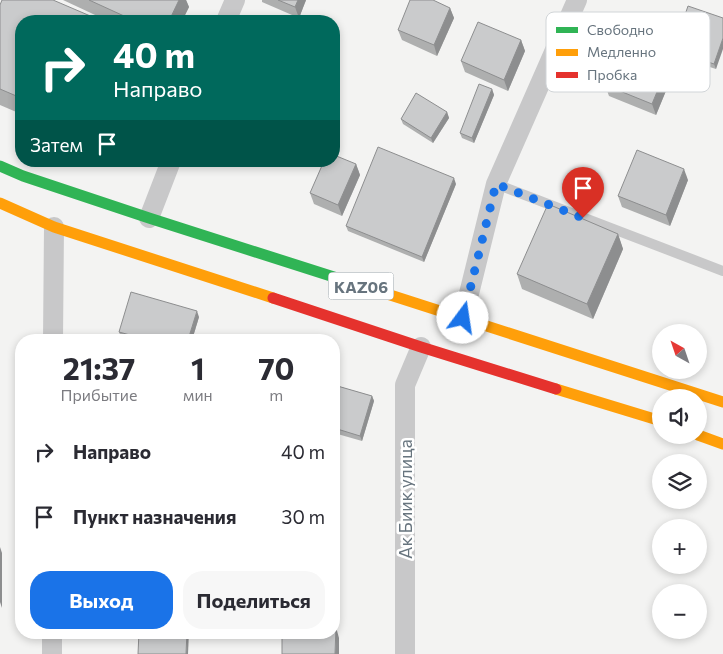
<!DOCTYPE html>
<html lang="ru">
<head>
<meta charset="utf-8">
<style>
  :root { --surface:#fff; --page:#f7f7f7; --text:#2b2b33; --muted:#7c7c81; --accent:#1a73e8 }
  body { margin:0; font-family:Commissioner,sans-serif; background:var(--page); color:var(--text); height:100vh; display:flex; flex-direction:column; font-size:19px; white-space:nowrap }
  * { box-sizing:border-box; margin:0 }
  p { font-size:16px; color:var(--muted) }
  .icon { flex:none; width:28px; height:28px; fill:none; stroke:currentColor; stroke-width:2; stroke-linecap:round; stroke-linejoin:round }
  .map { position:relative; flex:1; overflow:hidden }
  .sheet { position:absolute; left:15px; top:334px; width:325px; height:305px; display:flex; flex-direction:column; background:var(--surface); border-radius:20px; box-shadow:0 2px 8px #0003 }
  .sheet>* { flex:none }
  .guide { position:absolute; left:15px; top:15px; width:325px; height:152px; border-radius:20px; box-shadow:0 2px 8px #0003; background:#00695c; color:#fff; overflow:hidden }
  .needle { width:32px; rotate:320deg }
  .tools { position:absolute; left:652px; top:324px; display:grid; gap:10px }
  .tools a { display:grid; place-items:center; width:55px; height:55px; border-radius:50%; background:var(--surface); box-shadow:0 2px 8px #0003; font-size:25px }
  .pin { position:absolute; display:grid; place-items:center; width:42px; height:42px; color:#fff; margin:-51px -21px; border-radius:50% 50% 50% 0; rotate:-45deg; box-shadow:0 0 5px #0007 }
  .pin .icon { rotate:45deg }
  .me { position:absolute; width:55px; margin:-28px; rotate:14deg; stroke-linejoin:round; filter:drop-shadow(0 0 4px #0008) }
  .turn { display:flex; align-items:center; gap:18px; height:105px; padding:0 15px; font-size:22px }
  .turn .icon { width:65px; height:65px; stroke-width:2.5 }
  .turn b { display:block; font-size:35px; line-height:42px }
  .then { display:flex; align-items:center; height:48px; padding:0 15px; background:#0003; gap:10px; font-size:19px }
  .eta { display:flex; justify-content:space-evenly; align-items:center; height:85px; text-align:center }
  .eta b { font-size:30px; font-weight:700; line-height:35px }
  .cta { display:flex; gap:10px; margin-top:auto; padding:10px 15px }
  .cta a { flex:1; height:58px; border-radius:20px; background:var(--accent); color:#fff; font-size:20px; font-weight:700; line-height:58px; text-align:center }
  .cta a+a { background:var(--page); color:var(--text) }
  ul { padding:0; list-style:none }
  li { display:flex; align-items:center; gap:15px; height:65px; padding:0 15px }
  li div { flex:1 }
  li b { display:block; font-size:19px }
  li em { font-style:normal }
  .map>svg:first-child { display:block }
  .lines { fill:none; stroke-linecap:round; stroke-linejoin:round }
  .lane { stroke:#c8c8c9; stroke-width:10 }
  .street { stroke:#c8c8c9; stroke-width:20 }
  .fast { stroke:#30b455; stroke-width:11 }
  .slow { stroke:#ff9f0a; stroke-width:11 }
  .jam { stroke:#e5322d; stroke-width:11 }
  .wall { fill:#aeafaf }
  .shaded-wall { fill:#8d8e8f }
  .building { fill:#cacbcc; stroke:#8d8e8f }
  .route { stroke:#1a73e8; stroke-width:9; stroke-dasharray:0 16.2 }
  .labels { text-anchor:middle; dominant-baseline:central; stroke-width:5; stroke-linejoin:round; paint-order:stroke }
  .shield { fill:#fff; stroke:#959ea5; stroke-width:1 }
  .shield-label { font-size:16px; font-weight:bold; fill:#67747e }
  .street-label { font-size:18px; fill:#67747e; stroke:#fff }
  .key { fill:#fff; stroke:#d1d5d8; stroke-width:1 }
  .key-label { font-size:14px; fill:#67747e }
</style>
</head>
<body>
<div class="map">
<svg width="723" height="654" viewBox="0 0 723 654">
  <rect width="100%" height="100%" fill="#f3f3f2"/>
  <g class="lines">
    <!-- lane -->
    <path class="lane" d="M496 184 723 271"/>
    <!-- street -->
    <g class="street">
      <path d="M226 21 235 0"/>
      <path d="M149 218 171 161"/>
      <path d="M463 318 496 184 577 0"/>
      <path d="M53 340 54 227"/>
      <path d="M52 654V632"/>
      <path d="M405 654V385L421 347"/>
    </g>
    <!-- fast -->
    <path class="fast" d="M0 166 23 176 149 218 384 293"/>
    <!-- slow -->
    <g class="slow">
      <path d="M0 203 54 227 273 298"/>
      <path d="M384 293 723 402"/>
      <path d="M556 389 661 421"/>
      <path d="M698 435 723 444"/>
    </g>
    <!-- jam -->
    <path class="jam" d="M273 298 421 347 556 389"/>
  </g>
  <!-- wall -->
  <g class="wall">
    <path d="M63 0H186L189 7 182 21H108Z"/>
    <path d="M262 0H306L299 18 262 2Z"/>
    <path d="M0 5 21 21V114L0 105Z"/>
    <path d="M450 8 454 18 437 56 402 40 398 30Z"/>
    <path d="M723 18 716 69 675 56 673 50Z"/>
    <path d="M521 40 525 51 508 91 465 72 461 61Z"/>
    <path d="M675 69 656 115 609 96 605 85Z"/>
    <path d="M492 89 494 95 474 143 462 138 460 133Z"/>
    <path d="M447 112 449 118 433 143 403 124 401 119Z"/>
    <path d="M356 164 360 175 342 216 314 204 310 193Z"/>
    <path d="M688 180 670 226 622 207 618 196Z"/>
    <path d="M456 184 424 262 348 231 346 226Z"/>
    <path d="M618 234 623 249 593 319 522 289 517 274Z"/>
    <path d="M199 317 192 340H131L121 337 119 332Z"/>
    <path d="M334 385 372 396 374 401 362 441 334 433Z"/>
    <path d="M334 553H335L339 564V606H334Z"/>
  </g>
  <!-- shaded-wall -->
  <g class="shaded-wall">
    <path d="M179 0H186L189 7 182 21H169Z"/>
    <path d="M298 0H306L299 18 295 7Z"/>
    <path d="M450 8 454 18 437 56 434 45Z"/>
    <path d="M723 38V49L716 69 714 64Z"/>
    <path d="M521 40 525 51 508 91 504 80Z"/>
    <path d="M671 58 675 69 656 115 652 104Z"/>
    <path d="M492 89 494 95 474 143 472 138Z"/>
    <path d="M447 112 449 118 433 143 431 138Z"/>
    <path d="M356 164 360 175 342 216 338 205Z"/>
    <path d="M684 169 688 180 670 226 666 215Z"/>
    <path d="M454 178 456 184 424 262 422 257Z"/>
    <path d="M618 234 623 249 593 319 587 304Z"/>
    <path d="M197 311 199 317 192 340H188Z"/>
    <path d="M372 396 374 401 362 441 360 436Z"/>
    <path d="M0 547 2 553V608L0 602Z"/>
    <path d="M335 553 339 564V606L335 595Z"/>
    <path d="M336 627 339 638V654H335Z"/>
    <path d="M187 632H189L188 654H186Z"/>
  </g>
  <!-- building -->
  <g class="building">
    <path d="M2 0H53L102 21H21V98L0 89V5Z"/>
    <path d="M89 0H179L169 21H135Z"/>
    <path d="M278 0H298L295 7Z"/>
    <path d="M410 0H433L450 8 434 45 398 30Z"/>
    <path d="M688 6 723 18V38L714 64 673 50Z"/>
    <path d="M478 22 521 40 504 80 461 61Z"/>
    <path d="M624 39 671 58 652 104 605 85Z"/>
    <path d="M479 84 492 89 472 138 460 133Z"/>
    <path d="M416 93 447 112 431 138 401 119Z"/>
    <path d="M378 147 454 178 422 257 346 226Z"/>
    <path d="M637 150 684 169 666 215 618 196Z"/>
    <path d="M334 155 356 164 338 205 310 193 324 161H334Z"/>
    <path d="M548 204 618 234 587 304 517 274Z"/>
    <path d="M131 292 197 311 188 340H148L119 332Z"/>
    <path d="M334 385 372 396 360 436 334 428Z"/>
    <rect x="334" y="553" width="1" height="42"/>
    <path d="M334 627H336L335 654H282V632H334Z"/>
    <path d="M139 632H187L186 654H138Z"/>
  </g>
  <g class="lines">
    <!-- route -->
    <path class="route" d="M463 318 496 184 583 218"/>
  </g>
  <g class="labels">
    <!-- shield labels -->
    <rect class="shield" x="328.5" y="272.5" width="65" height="27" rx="4"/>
    <g class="shield-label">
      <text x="361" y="286">KАZ06</text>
    </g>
    <!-- street labels -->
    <g class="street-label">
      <text transform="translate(405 499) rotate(-90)">Ак Биик улица</text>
    </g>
  </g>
  <!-- legend -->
  <rect x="546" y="12" width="164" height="80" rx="8" class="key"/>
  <rect x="556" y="27" width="22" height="6" fill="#30b455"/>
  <rect x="556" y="49" width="22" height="7" fill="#ff9f0a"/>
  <rect x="556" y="72" width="22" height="6" fill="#e5322d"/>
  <g class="key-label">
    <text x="587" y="35">Свободно</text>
    <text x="587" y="57">Медленно</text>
    <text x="587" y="80">Пробка</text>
  </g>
</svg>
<div class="tools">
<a><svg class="needle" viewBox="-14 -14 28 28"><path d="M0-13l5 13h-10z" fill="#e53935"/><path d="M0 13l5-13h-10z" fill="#7c7c81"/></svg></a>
<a><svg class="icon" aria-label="sound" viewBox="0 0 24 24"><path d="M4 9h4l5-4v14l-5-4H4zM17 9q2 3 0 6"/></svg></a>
<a><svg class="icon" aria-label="layers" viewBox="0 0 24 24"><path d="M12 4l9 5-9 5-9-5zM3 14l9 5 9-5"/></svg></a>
<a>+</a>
<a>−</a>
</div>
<div class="pin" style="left:583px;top:218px;background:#d93025"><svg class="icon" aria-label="arrive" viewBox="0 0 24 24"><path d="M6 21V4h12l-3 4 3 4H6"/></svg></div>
<svg class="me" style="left:463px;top:318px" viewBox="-20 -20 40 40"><circle r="19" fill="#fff"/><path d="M0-13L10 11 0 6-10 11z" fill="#1a73e8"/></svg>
<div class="guide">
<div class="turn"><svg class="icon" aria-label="right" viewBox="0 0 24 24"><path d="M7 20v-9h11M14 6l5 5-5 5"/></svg><div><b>40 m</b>Направо</div></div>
<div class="then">Затем<svg class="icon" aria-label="arrive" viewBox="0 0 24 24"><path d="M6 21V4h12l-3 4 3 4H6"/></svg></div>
</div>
<section class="sheet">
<div class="eta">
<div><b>21:37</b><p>Прибытие</p></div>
<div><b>1</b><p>мин</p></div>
<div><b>70</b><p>m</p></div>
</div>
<ul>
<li><svg class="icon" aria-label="right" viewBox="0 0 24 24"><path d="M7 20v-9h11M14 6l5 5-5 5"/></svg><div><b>Направо</b></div><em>40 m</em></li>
<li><svg class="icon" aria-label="arrive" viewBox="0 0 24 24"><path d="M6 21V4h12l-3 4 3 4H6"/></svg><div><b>Пункт назначения</b></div><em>30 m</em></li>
</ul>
<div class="cta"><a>Выход</a><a>Поделиться</a></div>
</section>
</div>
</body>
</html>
